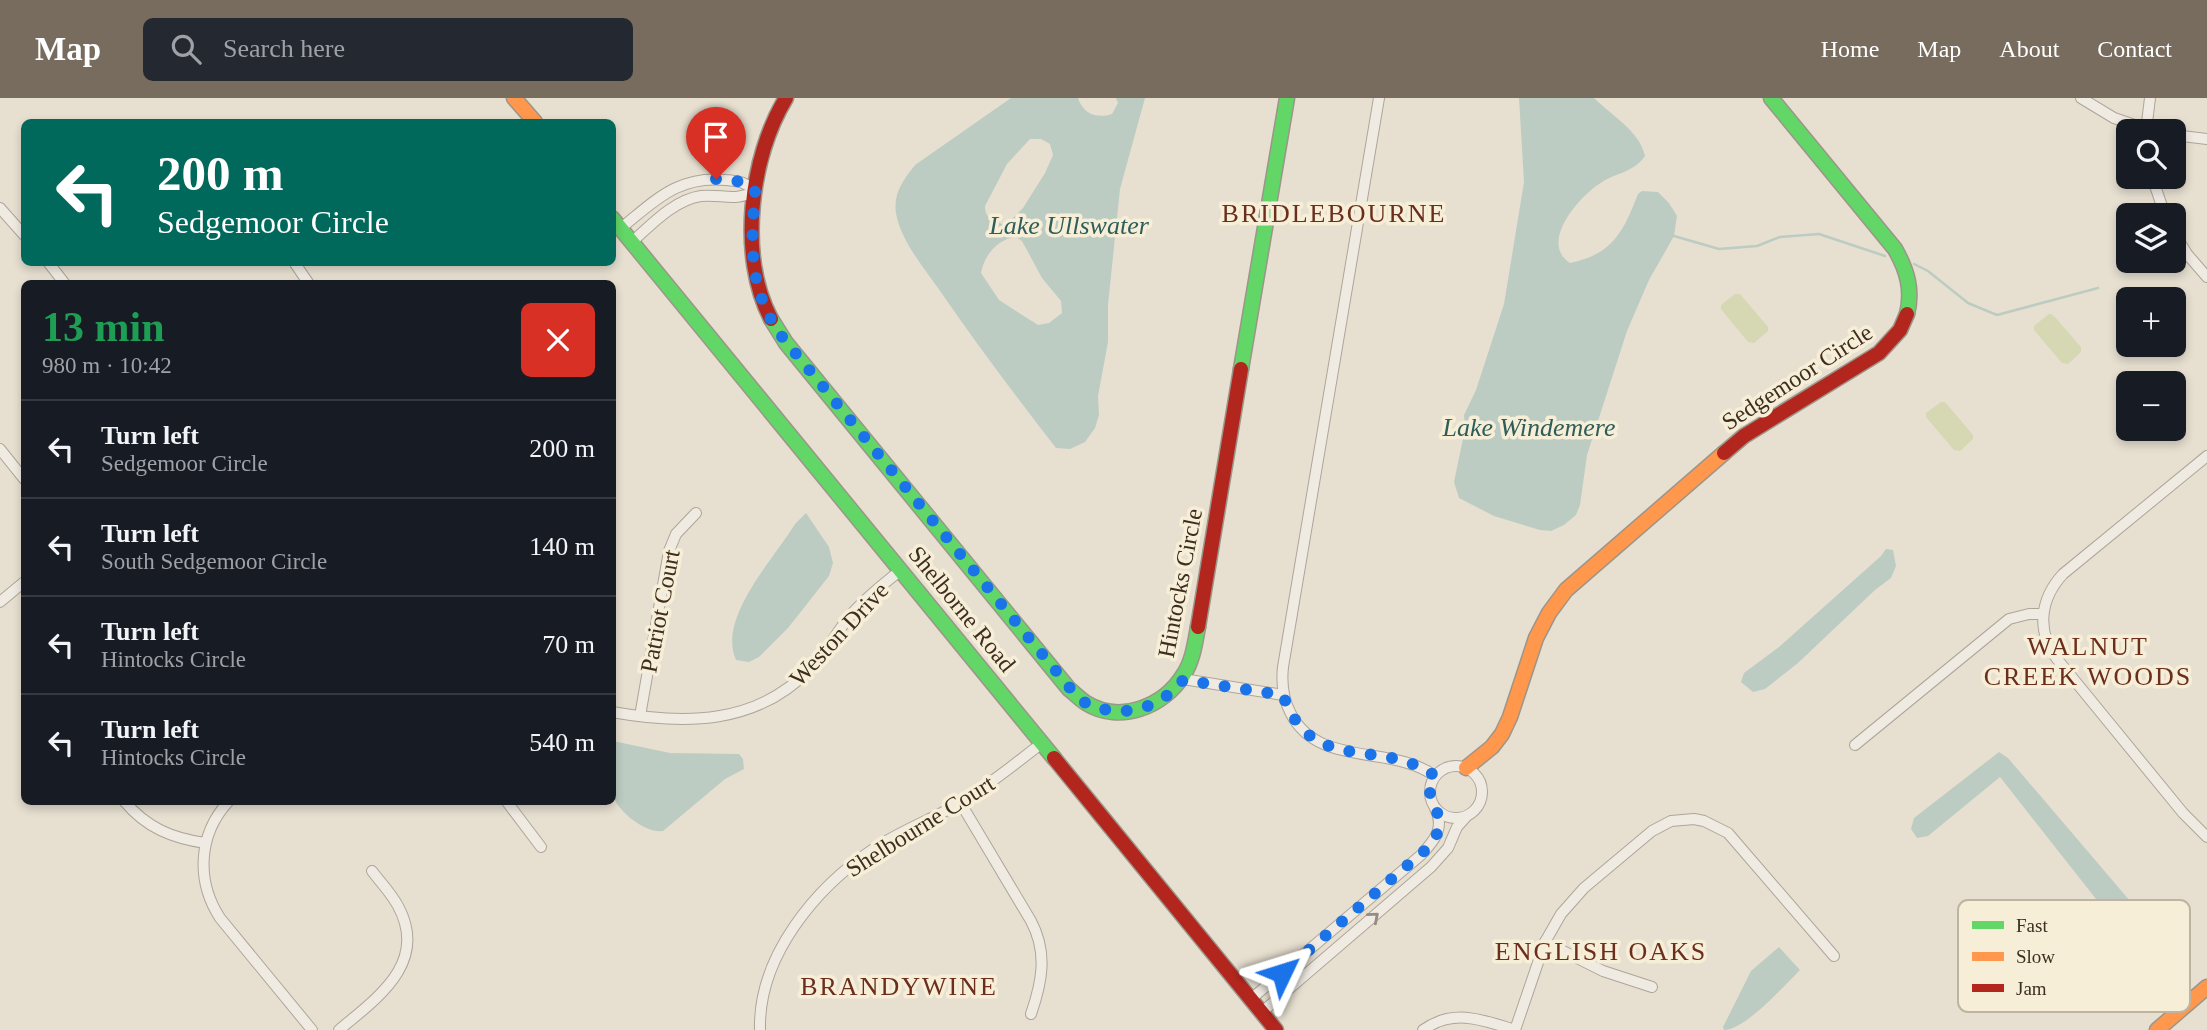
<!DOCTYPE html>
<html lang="en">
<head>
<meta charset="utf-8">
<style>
  :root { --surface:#171b24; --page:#242831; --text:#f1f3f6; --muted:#9ea1a6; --line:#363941; --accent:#786c5e }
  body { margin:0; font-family:Georgia,serif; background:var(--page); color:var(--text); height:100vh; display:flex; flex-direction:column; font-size:26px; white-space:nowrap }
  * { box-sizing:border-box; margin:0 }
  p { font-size:23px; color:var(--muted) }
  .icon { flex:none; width:38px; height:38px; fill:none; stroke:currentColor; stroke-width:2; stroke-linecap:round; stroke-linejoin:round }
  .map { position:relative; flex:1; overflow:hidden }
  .side { position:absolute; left:21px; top:182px; width:595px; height:525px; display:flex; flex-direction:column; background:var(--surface); border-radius:10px; box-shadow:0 4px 10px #0003 }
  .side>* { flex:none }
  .top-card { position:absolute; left:21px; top:21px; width:595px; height:147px; border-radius:10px; box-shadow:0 4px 10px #0003; background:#00695c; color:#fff; overflow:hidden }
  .tools { position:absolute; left:2116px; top:21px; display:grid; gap:14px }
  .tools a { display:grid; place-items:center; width:70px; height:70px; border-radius:10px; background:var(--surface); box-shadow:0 4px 10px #0003; font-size:35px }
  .pin { position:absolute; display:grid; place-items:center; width:60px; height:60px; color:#fff; margin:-72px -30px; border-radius:50% 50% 50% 0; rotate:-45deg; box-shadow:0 0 7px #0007 }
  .pin .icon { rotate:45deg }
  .me { position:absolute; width:77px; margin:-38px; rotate:49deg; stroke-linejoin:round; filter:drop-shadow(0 0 5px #0008) }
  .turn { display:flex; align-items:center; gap:24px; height:147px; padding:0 21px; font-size:32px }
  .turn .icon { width:91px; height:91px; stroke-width:2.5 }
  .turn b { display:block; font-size:49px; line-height:60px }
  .round { display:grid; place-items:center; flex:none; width:74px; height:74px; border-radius:10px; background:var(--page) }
  .summary { display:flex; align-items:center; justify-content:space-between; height:119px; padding:0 21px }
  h1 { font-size:42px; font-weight:800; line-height:52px; color:#1e9e55 }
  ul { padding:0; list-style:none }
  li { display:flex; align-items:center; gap:21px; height:98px; padding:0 21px; border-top:2px solid var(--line) }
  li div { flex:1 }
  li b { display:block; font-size:26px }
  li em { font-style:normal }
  header { display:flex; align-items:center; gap:42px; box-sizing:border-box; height:98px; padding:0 35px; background:var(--accent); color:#fff }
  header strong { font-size:33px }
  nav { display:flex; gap:38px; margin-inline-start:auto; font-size:24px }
  .search { width:490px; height:63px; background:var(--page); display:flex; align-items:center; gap:18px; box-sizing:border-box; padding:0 24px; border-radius:10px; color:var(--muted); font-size:26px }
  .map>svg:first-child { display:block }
  .green { fill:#d6d7b3 }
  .water { fill:#bcccc2; fill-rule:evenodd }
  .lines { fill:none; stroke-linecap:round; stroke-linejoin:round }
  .stream { stroke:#bcccc2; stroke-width:2.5 }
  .street-casing { stroke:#ada599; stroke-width:12 }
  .fast-casing { stroke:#9c958a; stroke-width:17 }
  .slow-casing { stroke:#9c958a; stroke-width:17 }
  .jam-casing { stroke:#9c958a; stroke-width:17 }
  .street { stroke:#efebe3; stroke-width:10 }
  .fast { stroke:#63d668; stroke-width:14 }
  .slow { stroke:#ff974d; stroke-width:14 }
  .jam { stroke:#b3261e; stroke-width:14 }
  .oneway { stroke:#968c82 }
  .route { stroke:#1a73e8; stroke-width:12; stroke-dasharray:0 21.6 }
  .labels { text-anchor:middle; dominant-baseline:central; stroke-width:7; stroke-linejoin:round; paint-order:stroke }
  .street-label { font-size:24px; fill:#3d2e20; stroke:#f7eed8 }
  .neighbourhood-label { font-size:26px; letter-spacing:2px; fill:#6b2e1e; stroke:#f7eed8 }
  .water-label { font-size:26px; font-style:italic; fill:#2f5d5a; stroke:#f7eed8 }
  .key { fill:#f7eed8; stroke:#bfb4a1; stroke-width:2 }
  .key-label { font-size:19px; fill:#3d2e20 }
</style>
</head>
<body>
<header>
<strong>Map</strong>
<div class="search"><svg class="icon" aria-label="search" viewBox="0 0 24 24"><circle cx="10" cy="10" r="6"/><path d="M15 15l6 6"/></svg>Search here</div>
<nav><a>Home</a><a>Map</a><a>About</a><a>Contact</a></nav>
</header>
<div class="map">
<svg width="2207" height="932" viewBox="0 0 2207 932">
  <rect width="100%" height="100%" fill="#e7e0d1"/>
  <!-- green -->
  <g class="green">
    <path d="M1735 196H1740L1768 229V233L1754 245 1748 244 1721 211V207Z"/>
    <path d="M2049 216 2053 217 2081 249V254L2068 266 2062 265 2034 232V228Z"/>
    <path d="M1941 304H1945L1973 337V341L1960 353 1954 352 1926 319V315Z"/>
  </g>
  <!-- water -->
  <g class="water">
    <path d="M1011 0H1078C1083 16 1097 21 1112 16L1118 5 1116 0H1145L1120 91 1108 207V244L1098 298 1099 317 1095 330 1085 344 1070 351 1056 350C1015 297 975 244 938 190 923 169 900 141 896 115 893 96 903 82 915 67ZM1030 41H1041L1050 46 1053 57 1045 75 1023 110 1012 121 1002 126C992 122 985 120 985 108L1007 66ZM1016 139 1022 143 1042 180 1061 203 1062 215 1049 225 1038 227 999 202 981 175C984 158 997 141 1016 139Z"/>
    <path d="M1519 0H1594C1612 18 1639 32 1645 58 1632 76 1616 74 1599 86 1578 100 1539 145 1570 165 1613 156 1623 134 1638 96L1642 93 1658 94 1669 105 1677 118 1674 138 1649 182 1627 233 1587 357 1580 407 1576 417 1564 427 1551 433 1540 432 1494 418 1459 400 1454 384 1465 331 1464 317 1476 292 1504 206 1524 84Z"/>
    <path d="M806 415 829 449 833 465 829 478 788 530 759 559 749 564 736 562C717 520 774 461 795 426Z"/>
    <path d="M1886 451 1893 452 1896 468 1891 480 1875 492 1798 565 1765 591 1753 594 1741 584 1744 575 1779 549 1881 458Z"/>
    <path d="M613 643 670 655 739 656 743 661 744 671 725 681 663 733C645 736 616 712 612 695 610 679 612 659 613 643Z"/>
    <path d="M1999 654 2008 660 2142 817 2161 844 2162 850 2156 855 2141 852 2122 834 2000 679 1928 738 1917 740 1911 731 1914 720Z"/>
    <path d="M1779 849 1800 872C1785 887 1745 932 1724 932L1723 929 1751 873Z"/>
  </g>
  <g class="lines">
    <!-- stream -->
    <g class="stream">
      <path d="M1674 138 1719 151 1757 148 1780 139 1819 136 1885 158"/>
      <path d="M1914 166 1928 173 1968 205 1997 217 2098 190"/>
    </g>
    <defs>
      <g id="street">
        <path d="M1379 0 1283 569C1281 587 1283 601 1291 616 1319 670 1391 646 1435 678"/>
        <path d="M2081 0 2114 20 2152 33"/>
        <path d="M2146 33 2150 0"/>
        <path d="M2174 37 2207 41"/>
        <path d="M2152 79 2165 117"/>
        <path d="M0 110 24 137"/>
        <path d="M621 130C655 103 678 77 726 82 739 83 745 84 755 93 736 104 722 96 701 98 674 102 652 126 632 144"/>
        <path d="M2174 135 2187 156 2207 179"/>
        <path d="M48 164 65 186"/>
        <path d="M294 164 309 186"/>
        <path d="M0 351 24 381"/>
        <path d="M2207 358 2063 476C2040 501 2036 533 2057 561L2183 715 2207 739"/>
        <path d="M0 504 24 484"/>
        <path d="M1183 581 1283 597"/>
        <path d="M612 614C685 627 757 627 811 570 826 555 836 535 849 519 864 501 883 486 901 472"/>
        <path d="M640 618 669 453 676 436 696 415"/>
        <path d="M1855 647 2009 521 2029 516H2043"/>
        <circle cx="1456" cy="694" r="26"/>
        <path d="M125 704C147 730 172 740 205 745"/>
        <path d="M228 704C198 737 196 783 220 820L312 932"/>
        <path d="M507 704 541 749"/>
        <path d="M960 704 1031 823C1048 855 1042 884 1031 916"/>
        <path d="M1545 844 1603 873 1652 889"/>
        <path d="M1251 901 1421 757C1435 742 1445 730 1435 710"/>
        <path d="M1262 914 1431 769 1448 750 1457 729 1466 719"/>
        <path d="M339 932C377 900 429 865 398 808 391 795 381 785 372 773"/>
        <path d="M760 932C758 858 816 789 875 750 902 732 933 721 960 705 989 687 1015 666 1042 645"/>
        <path d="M1423 932C1454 910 1483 922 1515 932"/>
        <path d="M1515 932 1545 844 1561 816 1584 790 1652 733 1671 723 1694 721 1704 723 1728 735 1834 858"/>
      </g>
      <g id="fast">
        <path d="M1771 0 1895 151C1907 172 1913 192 1907 216"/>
        <path d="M612 120 1054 660"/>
        <path d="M771 221 786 245 1069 591C1074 595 1080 601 1086 605 1120 626 1164 609 1184 576 1193 562 1195 545 1198 529"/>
        <path d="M1241 271 1287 0"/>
      </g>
      <g id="slow">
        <path d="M514 0 535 24"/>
        <path d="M1466 670 1492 649 1502 636 1510 619 1536 540 1549 515 1566 492 1724 355"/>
        <path d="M2157 932 2207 889"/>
      </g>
      <g id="jam">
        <path d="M771 221C738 158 750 59 786 0"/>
        <path d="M1724 355 1744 338 1879 255 1900 232 1907 216"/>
        <path d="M1198 529 1241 271"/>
        <path d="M1054 660 1276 932"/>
      </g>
    </defs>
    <!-- street casing -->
    <use href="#street" class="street-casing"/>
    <!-- fast casing -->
    <use href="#fast" class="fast-casing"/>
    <!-- slow casing -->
    <use href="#slow" class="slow-casing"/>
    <!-- jam casing -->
    <use href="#jam" class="jam-casing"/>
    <!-- street -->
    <use href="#street" class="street"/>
    <!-- fast -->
    <use href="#fast" class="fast"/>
    <!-- slow -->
    <use href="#slow" class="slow"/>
    <!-- jam -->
    <use href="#jam" class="jam"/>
  </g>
  <!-- one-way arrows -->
  <defs><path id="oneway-chevron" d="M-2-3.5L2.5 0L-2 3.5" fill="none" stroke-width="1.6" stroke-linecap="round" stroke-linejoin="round" transform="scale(1.75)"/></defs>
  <use class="oneway" href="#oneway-chevron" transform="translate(1374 819) rotate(-41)"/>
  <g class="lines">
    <!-- route -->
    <path class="route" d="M716 81 744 84 755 93C751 147 748 187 779 235L1079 601C1114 623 1158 614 1183 582L1283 597C1312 679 1380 638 1435 678 1417 710 1456 711 1430 748L1282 875"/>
  </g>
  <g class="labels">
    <!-- street labels -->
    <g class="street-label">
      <text transform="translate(1797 279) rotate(-33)">Sedgemoor Circle</text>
      <text transform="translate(1180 485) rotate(-79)">Hintocks Circle</text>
      <text transform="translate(962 511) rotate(51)">Shelborne Road</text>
      <text transform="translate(660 513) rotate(-79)">Patriot Court</text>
      <text transform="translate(839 536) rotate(-47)">Weston Drive</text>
      <text transform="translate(920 728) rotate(-32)">Shelbourne Court</text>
    </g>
    <!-- neighbourhood labels -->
    <g class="neighbourhood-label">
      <text x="1334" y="115">BRIDLEBOURNE</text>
      <text x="2088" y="548">WALNUT<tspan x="2088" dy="30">CREEK WOODS</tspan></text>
      <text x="1601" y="853">ENGLISH OAKS</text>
      <text x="899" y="888">BRANDYWINE</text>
    </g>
    <!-- water labels -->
    <g class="water-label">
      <text x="1069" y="127">Lake Ullswater</text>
      <text x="1529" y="329">Lake Windemere</text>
    </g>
  </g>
  <!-- legend -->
  <rect x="1958" y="802" width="232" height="112" rx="10" class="key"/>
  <rect x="1972" y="823" width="32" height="8" fill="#63d668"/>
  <rect x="1972" y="854" width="32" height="9" fill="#ff974d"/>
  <rect x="1972" y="886" width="32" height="8" fill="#b3261e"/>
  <g class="key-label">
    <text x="2016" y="834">Fast</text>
    <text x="2016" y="865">Slow</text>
    <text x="2016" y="897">Jam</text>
  </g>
</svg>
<div class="tools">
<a><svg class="icon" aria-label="search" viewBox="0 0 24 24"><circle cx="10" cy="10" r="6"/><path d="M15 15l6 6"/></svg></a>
<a><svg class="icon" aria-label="layers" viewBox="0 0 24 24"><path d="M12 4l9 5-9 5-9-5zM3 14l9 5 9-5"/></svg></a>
<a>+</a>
<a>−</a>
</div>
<div class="pin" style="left:716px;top:81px;background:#d93025"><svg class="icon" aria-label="arrive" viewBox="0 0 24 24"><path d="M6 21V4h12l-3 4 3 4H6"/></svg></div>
<svg class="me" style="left:1282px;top:875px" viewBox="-20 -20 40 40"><path d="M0-17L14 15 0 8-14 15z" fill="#1a73e8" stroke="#fff" stroke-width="4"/></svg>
<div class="top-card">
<div class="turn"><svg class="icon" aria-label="left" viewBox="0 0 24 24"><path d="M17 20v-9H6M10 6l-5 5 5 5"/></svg><div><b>200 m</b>Sedgemoor Circle</div></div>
</div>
<section class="side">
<div class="summary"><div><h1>13 min</h1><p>980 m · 10:42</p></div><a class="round" style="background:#d93025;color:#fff"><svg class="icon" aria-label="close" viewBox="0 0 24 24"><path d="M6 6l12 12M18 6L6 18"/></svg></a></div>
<ul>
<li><svg class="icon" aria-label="left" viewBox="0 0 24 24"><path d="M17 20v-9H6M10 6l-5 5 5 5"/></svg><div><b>Turn left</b><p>Sedgemoor Circle</p></div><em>200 m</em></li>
<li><svg class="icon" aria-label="left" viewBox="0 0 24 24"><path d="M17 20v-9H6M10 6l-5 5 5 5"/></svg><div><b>Turn left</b><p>South Sedgemoor Circle</p></div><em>140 m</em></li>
<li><svg class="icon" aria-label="left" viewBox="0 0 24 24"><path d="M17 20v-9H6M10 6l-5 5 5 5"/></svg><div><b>Turn left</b><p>Hintocks Circle</p></div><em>70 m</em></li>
<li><svg class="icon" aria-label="left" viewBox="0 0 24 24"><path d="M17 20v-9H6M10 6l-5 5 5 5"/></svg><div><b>Turn left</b><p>Hintocks Circle</p></div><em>540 m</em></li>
</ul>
</section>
</div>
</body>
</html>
